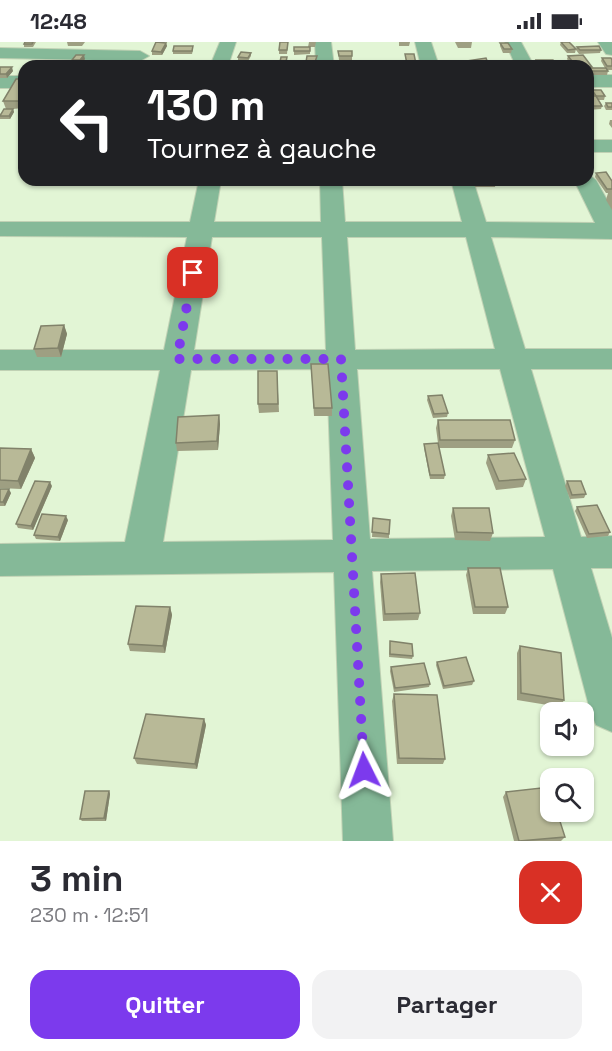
<!DOCTYPE html>
<html lang="fr">
<head>
<meta charset="utf-8">
<style>
  :root { --surface:#fff; --page:#f2f2f3; --text:#2b2b33; --muted:#7c7c81; --accent:#7c3aed }
  body { margin:0; font-family:"Space Grotesk",sans-serif; background:var(--page); color:var(--text); height:100vh; display:flex; flex-direction:column; font-size:22px; white-space:nowrap }
  * { box-sizing:border-box; margin:0 }
  p { font-size:20px; color:var(--muted) }
  .icon { flex:none; width:33px; height:33px; fill:none; stroke:currentColor; stroke-width:2; stroke-linecap:round; stroke-linejoin:round }
  .map { position:relative; height:799px; overflow:hidden }
  .side { display:flex; flex-direction:column; background:var(--surface); flex:1 }
  .side>* { flex:none }
  .hud { position:absolute; left:18px; top:18px; width:576px; height:126px; border-radius:18px; box-shadow:0 2px 4px #0004; background:#202124; color:#fff; overflow:hidden }
  .tools { position:absolute; left:540px; top:660px; display:grid; gap:12px }
  .tools a { display:grid; place-items:center; width:54px; height:54px; border-radius:12px; background:var(--surface); box-shadow:0 2px 4px #0004; font-size:30px }
  .pin { position:absolute; display:grid; place-items:center; width:51px; height:51px; color:#fff; margin:-26px; border-radius:12px; box-shadow:0 3px 9px #0006 }
  .me { position:absolute; width:66px; margin:-33px; rotate:357deg; stroke-linejoin:round; filter:drop-shadow(0 0 4px #0008) }
  .turn { display:flex; align-items:center; gap:21px; height:126px; padding:0 30px; font-size:27px }
  .turn .icon { width:78px; height:78px; stroke-width:2.5 }
  .turn b { display:block; font-size:42px; line-height:51px }
  .round { display:grid; place-items:center; flex:none; width:63px; height:63px; border-radius:18px; background:var(--page) }
  .head { display:flex; align-items:center; justify-content:space-between; height:102px; padding:0 30px }
  h1 { font-size:36px; font-weight:700; line-height:45px }
  .button { display:flex; gap:12px; margin-top:auto; padding:12px 30px }
  .button a { flex:1; height:69px; border-radius:18px; background:var(--accent); color:#fff; font-size:24px; font-weight:700; line-height:69px; text-align:center }
  .button a+a { background:var(--page); color:var(--text) }
  .status { display:flex; justify-content:space-between; align-items:center; height:42px; padding:0 30px; background:var(--surface); direction:ltr }
  .status svg { height:16px; fill:currentColor }
  .map>svg:first-child { display:block }
  .lines { fill:none; stroke-linecap:round; stroke-linejoin:round }
  .minor-casing { stroke:#c0d1b4; stroke-width:2 }
  .minor { fill:#85b998; fill-rule:evenodd }
  .wall { fill:#9e9f82 }
  .shaded-wall { fill:#81826a }
  .building { fill:#b8b997; stroke:#81826a; stroke-width:1.5 }
  .route { stroke:#7c3aed; stroke-width:10; stroke-dasharray:0 18 }
</style>
</head>
<body>
<div class="status"><b>12:48</b><svg viewBox="0 0 49 12"><path d="M0 12V9h3v3zM5 12V6h3v6zM10 12V3h3v9zM15 12V0h3v12zM26 1h20v11H26zM47 4h2v5h-2z"/></svg></div>
<div class="map">
<svg width="612" height="799" viewBox="0 0 612 799">
  <rect width="100%" height="100%" fill="#e2f5d5"/>
  <g class="lines">
    <defs>
      <g id="minor">
        <path d="M220 0H236L228 24H210Z"/>
        <path d="M315 0H331L334 24H316Z"/>
        <path d="M415 0H431L439 24H421Z"/>
        <path d="M505 0H521L534 24H516Z"/>
        <path d="M598 0H612V13L606 12Z"/>
        <path d="M0 6 140 9 149 14 140 19 0 16Z"/>
        <rect x="588" y="33" width="24" height="12"/>
        <rect x="0" y="34" width="24" height="12"/>
        <rect x="588" y="98" width="24" height="12"/>
        <path d="M588 132 596 138 612 167V197L491 195 525 307H612V327H531L581 495 612 494V526H591L612 596V690L596 683 590 668 553 527 372 529 393 799H343L334 530 0 534V502L125 500 160 328H0V308H164L187 195 0 194V180H190L199 138H221L214 180H321L320 138H342L345 180H462L451 138H473L486 180 595 181 574 138H588ZM212 195H322L326 308H194ZM347 195H466L495 307 355 308ZM327 327 333 498 163 500 191 328ZM357 327H500L545 495 370 497Z"/>
      </g>
    </defs>
    <!-- minor casing -->
    <use href="#minor" class="minor-casing"/>
    <!-- minor -->
    <use href="#minor" class="minor"/>
  </g>
  <!-- wall -->
  <g class="wall">
    <path d="M25 0H36L33 5H24V2Z"/>
    <path d="M67 0H85L82 4H68Z"/>
    <path d="M288 0 287 12H279V8Z"/>
    <path d="M309 0H316L315 5H310V12L294 13V5H308Z"/>
    <path d="M399 0H410L409 4H399Z"/>
    <path d="M455 0H472L471 6H458Z"/>
    <path d="M561 0 576 7 575 11H567L560 3Z"/>
    <path d="M166 1 167 4 162 13H152V9Z"/>
    <path d="M500 1 512 7 511 11H503L500 4Z"/>
    <path d="M577 5 601 8 600 11 579 12 576 8Z"/>
    <path d="M193 8 192 12H173V9Z"/>
    <path d="M338 9 352 14V18H339Z"/>
    <path d="M251 11V14L248 19H238V15Z"/>
    <path d="M405 12 416 22V24H407Z"/>
    <path d="M317 14 315 24 306 23V20Z"/>
    <path d="M568 14 592 25 591 26H605L601 19 602 16 612 18V28H607L608 29 607 33H588V24H572L567 17Z"/>
    <path d="M287 15 286 24H280V20Z"/>
    <path d="M85 17 81 22H73L72 18Z"/>
    <path d="M0 25 13 29 7 36H0Z"/>
    <path d="M16 37 23 66 13 67 14 70 10 77H0V72L6 67 3 59Z"/>
    <path d="M592 48 605 54 604 58H598L602 64 601 67 588 68V54H593L591 51Z"/>
    <path d="M606 61H612V68H606L604 64Z"/>
    <path d="M610 78H612V86L609 82Z"/>
    <path d="M596 131 612 139V168L606 158 608 151H606L595 135Z"/>
    <path d="M474 138H496L495 145H475Z"/>
    <path d="M64 283 67 292 61 315H37L34 307Z"/>
    <path d="M311 322 332 366V374H314Z"/>
    <path d="M277 329 279 370 259 371 258 362Z"/>
    <path d="M428 354 448 371 447 375 433 376 427 358Z"/>
    <path d="M219 373 220 382 218 408 177 409 176 401Z"/>
    <path d="M438 378 515 398 512 406H439L445 433 444 437H430L424 406V402L438 401 436 386Z"/>
    <path d="M0 406 31 407 35 416 21 447 0 446Z"/>
    <path d="M488 413 526 437 523 445 496 448 486 421Z"/>
    <path d="M567 439 586 452 584 456 570 457 565 444Z"/>
    <path d="M52 444 33 488 18 486 16 482Z"/>
    <path d="M0 447 11 451 5 464H0Z"/>
    <path d="M577 465 610 490 608 494 587 496 575 469Z"/>
    <path d="M453 466 493 491 490 499 455 498 451 474Z"/>
    <path d="M373 476 389 492V496L372 495Z"/>
    <path d="M68 478 60 499 36 497 34 493Z"/>
    <path d="M468 526 508 565 505 572H473L466 533Z"/>
    <path d="M381 532 420 571 418 578 383 579 380 540Z"/>
    <path d="M170 565 172 573 165 611 130 609 128 602Z"/>
    <path d="M390 599 413 614 412 617 389 615Z"/>
    <path d="M520 604 564 658 560 665 517 658V611Z"/>
    <path d="M437 620 474 639 472 643 443 647 436 623Z"/>
    <path d="M391 625 430 642 429 645 394 650 390 629Z"/>
    <path d="M394 652 445 717 443 722H397L392 659Z"/>
    <path d="M204 677 206 683 197 727 137 722 134 716Z"/>
    <path d="M109 749 110 752 106 779H82L80 777Z"/>
    <path d="M506 750 565 795 561 799H514L503 755Z"/>
  </g>
  <!-- shaded-wall -->
  <g class="shaded-wall">
    <path d="M166 1 167 4 162 13 161 10Z"/>
    <path d="M84 13 85 17 81 22 80 18Z"/>
    <path d="M12 25 13 29 7 36 6 32Z"/>
    <path d="M24 53V64L23 66 21 59Z"/>
    <path d="M13 67 14 70 10 77 9 74Z"/>
    <path d="M64 283 67 292 61 315 58 306Z"/>
    <path d="M219 373 220 382 218 408 217 399Z"/>
    <path d="M31 407 35 416 21 447 18 439Z"/>
    <path d="M50 440 52 444 33 488 31 484Z"/>
    <path d="M9 447 11 451 5 464 3 460Z"/>
    <path d="M66 474 68 478 60 499 58 495Z"/>
    <path d="M170 565 172 573 165 611 163 604Z"/>
    <path d="M204 677 206 683 197 727 195 722Z"/>
    <path d="M109 749 110 752 106 779 104 776Z"/>
  </g>
  <!-- building -->
  <g class="building">
    <path d="M25 0H33L32 2H24Z"/>
    <path d="M156 0 166 1 161 10 152 9Z"/>
    <path d="M280 0H288L287 8H279Z"/>
    <path d="M561 0H569L576 7 568 8Z"/>
    <path d="M500 1H508L512 7H504Z"/>
    <path d="M174 4H193L192 9H173Z"/>
    <path d="M599 4 601 8H580L577 5Z"/>
    <rect x="294" y="5" width="16" height="4"/>
    <path d="M338 9H352V14H339Z"/>
    <path d="M241 10 251 11 248 16 238 15Z"/>
    <path d="M405 12H414L416 22H407Z"/>
    <path d="M76 13H84L80 18H72Z"/>
    <path d="M583 13 592 25 576 24 568 14Z"/>
    <path d="M307 14H317L315 20H306Z"/>
    <path d="M281 15H287L286 20H280Z"/>
    <path d="M486 16 489 24H468L466 19Z"/>
    <path d="M602 16H611L612 18V24H607Z"/>
    <path d="M536 18H553L556 24H539Z"/>
    <path d="M436 22H452L453 24H436Z"/>
    <path d="M0 25H12L6 32H0Z"/>
    <path d="M588 26H606L608 29H588Z"/>
    <path d="M16 37H24V53L21 59H3Z"/>
    <path d="M592 48H601L605 54H596Z"/>
    <path d="M588 54H596L602 64H588Z"/>
    <path d="M606 61H612V65H608Z"/>
    <path d="M4 67H13L9 74H0Z"/>
    <path d="M606 130 612 139V147H607L596 131Z"/>
    <path d="M64 283 58 306 34 307 41 284Z"/>
    <path d="M311 322H328L332 366H314Z"/>
    <path d="M258 329H277L278 362H258Z"/>
    <path d="M442 353 448 371 434 372 428 354Z"/>
    <path d="M219 373 217 399 176 401 178 375Z"/>
    <path d="M438 378H510L515 398H440Z"/>
    <path d="M438 401 445 433H430L424 402Z"/>
    <path d="M0 406 31 407 18 439 0 438Z"/>
    <path d="M514 411 526 437 499 439 488 413Z"/>
    <path d="M35 439 50 440 31 484 16 482Z"/>
    <path d="M567 439H581L586 452 572 453Z"/>
    <path d="M0 447H9L3 460H0Z"/>
    <path d="M597 463 610 490 589 492 577 465Z"/>
    <path d="M453 466H489L493 491 457 490Z"/>
    <path d="M42 472 66 474 58 495 34 493Z"/>
    <path d="M373 476 390 478 389 492 372 490Z"/>
    <path d="M468 526H500L508 565H475Z"/>
    <path d="M415 531 420 571 385 572 381 532Z"/>
    <path d="M136 564 170 565 163 604 128 602Z"/>
    <path d="M390 599 412 602 413 614 390 612Z"/>
    <path d="M520 604 561 611 564 658 521 651Z"/>
    <path d="M466 615 474 639 444 644 437 620Z"/>
    <path d="M424 621 430 642 395 646 391 625Z"/>
    <path d="M394 652 437 653 445 717 399 716Z"/>
    <path d="M146 672 204 677 195 722 134 716Z"/>
    <path d="M550 745V770H557L565 795 519 799 506 750Z"/>
    <path d="M85 749H109L104 776 80 777Z"/>
  </g>
  <g class="lines">
    <!-- route -->
    <path class="route" d="M193 231 177 317H341L364 728"/>
  </g>
</svg>
<div class="tools">
<a><svg class="icon" aria-label="sound" viewBox="0 0 24 24"><path d="M4 9h4l5-4v14l-5-4H4zM17 9q2 3 0 6"/></svg></a>
<a><svg class="icon" aria-label="search" viewBox="0 0 24 24"><circle cx="10" cy="10" r="6"/><path d="M15 15l6 6"/></svg></a>
</div>
<div class="pin" style="left:193px;top:231px;background:#d93025"><svg class="icon" aria-label="arrive" viewBox="0 0 24 24"><path d="M6 21V4h12l-3 4 3 4H6"/></svg></div>
<svg class="me" style="left:364px;top:728px" viewBox="-20 -20 40 40"><path d="M0-17L14 15 0 8-14 15z" fill="#7c3aed" stroke="#fff" stroke-width="4"/></svg>
<div class="hud">
<div class="turn"><svg class="icon" aria-label="left" viewBox="0 0 24 24"><path d="M17 20v-9H6M10 6l-5 5 5 5"/></svg><div><b>130 m</b>Tournez à gauche</div></div>
</div>
</div>
<section class="side">
<div class="head"><div><h1>3 min</h1><p>230 m · 12:51</p></div><a class="round" style="background:#d93025;color:#fff"><svg class="icon" aria-label="close" viewBox="0 0 24 24"><path d="M6 6l12 12M18 6L6 18"/></svg></a></div>
<div class="button"><a>Quitter</a><a>Partager</a></div>
</section>
</body>
</html>
